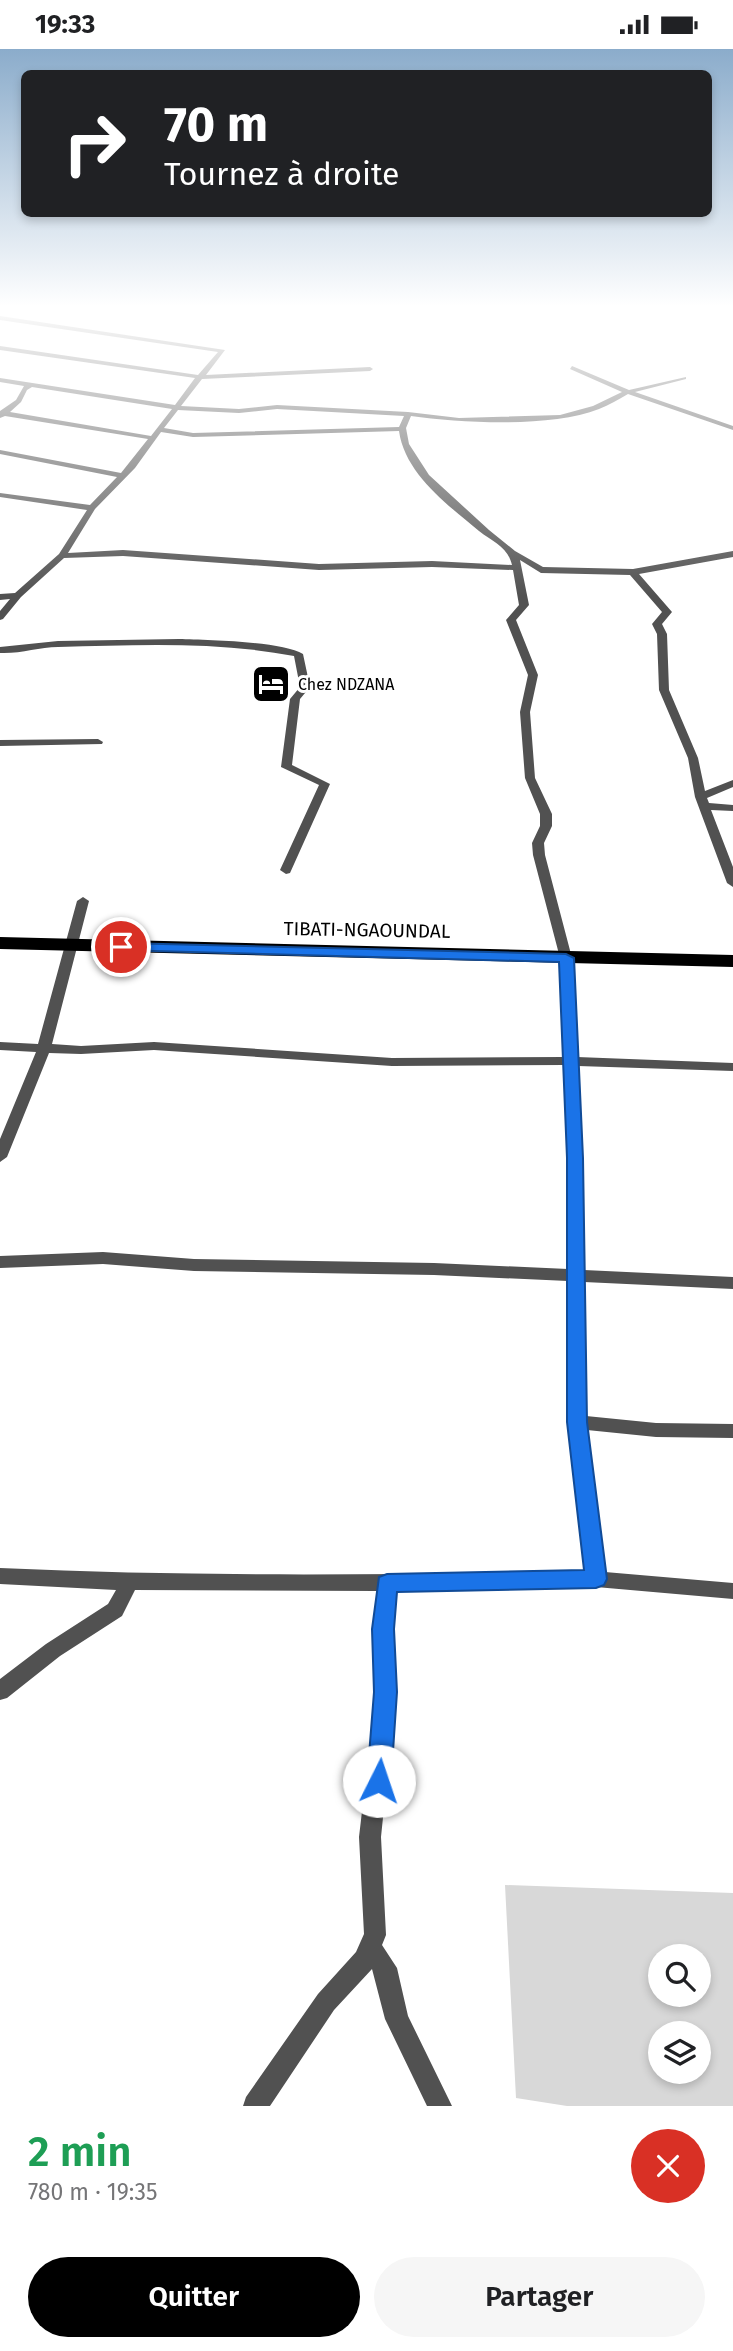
<!DOCTYPE html>
<html lang="fr">
<head>
<meta charset="utf-8">
<style>
  :root { --surface:#fff; --page:#f6f6f6; --text:#202124; --muted:#757577; --accent:#000 }
  body { margin:0; font-family:"Fira Sans",sans-serif; background:var(--page); color:var(--text); height:100vh; display:flex; flex-direction:column; font-size:26px; white-space:nowrap }
  * { box-sizing:border-box; margin:0 }
  p { font-size:23px; color:var(--muted) }
  .icon { flex:none; width:38px; height:38px; fill:none; stroke:currentColor; stroke-width:2; stroke-linecap:round; stroke-linejoin:round }
  .map { position:relative; height:2057px; overflow:hidden }
  .details { display:flex; flex-direction:column; background:var(--surface); flex:1 }
  .details>* { flex:none }
  .top-card { position:absolute; left:21px; top:21px; width:691px; height:147px; border-radius:10px; box-shadow:0 4px 10px #0003; background:#202124; color:#fff; overflow:hidden }
  .controls { position:absolute; left:648px; top:1895px; display:grid; gap:14px }
  .controls a { display:grid; place-items:center; width:63px; height:63px; border-radius:50%; background:var(--surface); box-shadow:0 4px 10px #0003; font-size:35px }
  .pin { position:absolute; display:grid; place-items:center; width:60px; height:60px; color:#fff; margin:-30px; border:4px solid #fff; border-radius:50%; box-shadow:0 2px 7px #0007 }
  .me { position:absolute; width:77px; margin:-38px; rotate:4deg; stroke-linejoin:round; filter:drop-shadow(0 0 5px #0008) }
  .turn { display:flex; align-items:center; gap:24px; height:147px; padding:0 28px; font-size:32px }
  .turn .icon { width:91px; height:91px; stroke-width:2.5 }
  .turn b { display:block; font-size:49px; line-height:60px }
  .round { display:grid; place-items:center; flex:none; width:74px; height:74px; border-radius:37px; background:var(--page) }
  .head { display:flex; align-items:center; justify-content:space-between; height:119px; padding:0 28px }
  h1 { font-size:42px; font-weight:600; line-height:52px; color:#1e9e55 }
  .cta { display:flex; gap:14px; margin-top:auto; padding:14px 28px }
  .cta a { flex:1; height:80px; border-radius:42px; background:var(--accent); color:#fff; font-size:28px; font-weight:600; line-height:80px; text-align:center }
  .cta a+a { background:var(--page); color:var(--text) }
  .status { display:flex; justify-content:space-between; align-items:center; height:49px; padding:0 35px; background:var(--surface); direction:ltr }
  .status svg { height:19px; fill:currentColor }
  .map>svg:first-child { display:block }
  .green { fill:#d8d8d8; fill-rule:evenodd }
  .lines { fill:none; stroke-linecap:round; stroke-linejoin:round }
  .minor { fill:#515151; fill-rule:evenodd }
  .highway { fill:#000; fill-rule:evenodd }
  .route { fill:#1a73e8; stroke:#114b97; stroke-width:2 }
  .labels { text-anchor:middle; dominant-baseline:central; stroke-width:6; stroke-linejoin:round; paint-order:stroke }
  .far-poi-label { font-size:16px; fill:#000; stroke:#fff; text-anchor:start }
  .street-label { font-size:19px; fill:#000; stroke:#fff }
</style>
</head>
<body>
<div class="status"><b>19:33</b><svg viewBox="0 0 49 12"><path d="M0 12V9h3v3zM5 12V6h3v6zM10 12V3h3v9zM15 12V0h3v12zM26 1h20v11H26zM47 4h2v5h-2z"/></svg></div>
<div class="map">
<svg width="733" height="2057" viewBox="0 0 733 2057">
  <rect width="100%" height="100%" fill="#fff"/>
  <!-- green -->
  <path class="green" d="M505 1836 733 1844V2057H567L516 2049ZM660 1908H698V1946H660ZM660 1984H698V2023H660Z"/>
  <g class="lines">
    <!-- minor -->
    <g class="minor">
      <path d="M0 267 225 301 206 326 370 318 373 320 370 322 202 330 181 357 239 360 277 356 408 363 459 369 560 366 593 357 622 343 570 320 572 317 629 341 686 328V330L635 343 733 377V381L628 345C619 350 609 356 599 360 551 379 463 374 411 367L406 379 409 395 429 426 489 481 515 502 543 518 633 520 733 502V508L639 525 672 563 662 575 667 585 669 641 698 709 705 742 733 731V738L707 749 709 754 733 756V762L711 761 733 818V838L727 834 695 748 688 709 659 641 657 585 652 575 662 563 630 526 541 524 520 511 529 556 516 571 538 626 530 663 535 729 552 765V777L544 794 545 806 572 909 577 1008 733 1014V1022L578 1017 582 1109 584 1221 733 1228V1240L584 1233 586 1367 656 1374 733 1375V1389L656 1388 587 1381 605 1523 733 1534V1550L596 1538 396 1542 393 1579 396 1643 381 1788 386 1886 382 1896 397 1919 408 1967 452 2057H427L385 1970 372 1920 334 1961 270 2057H243L246 2048 318 1945 356 1903 364 1885 359 1788 376 1643 373 1579 377 1542 135 1541 122 1567 60 1607 7 1649 0 1651V1630L46 1595 108 1555 116 1541 0 1535V1519C195 1528 390 1526 585 1522L568 1373V1232L434 1226 194 1222 103 1215 0 1219V1207L103 1203 194 1210 434 1214 568 1220V1109L564 1016 392 1017 154 1001 81 1005 49 1004 7 1108 0 1113V1090L36 1003 0 1001V993L38 995 77 852 83 848 89 852 52 995 81 997 154 993 392 1009 564 1008 560 909 533 806 532 794 540 777V765L525 729 520 663 528 626 506 571 519 556 513 521 432 518 319 521 123 507 64 509 21 548 3 570 0 571V562L10 550 0 551V545L15 544 59 505 87 461 0 448V444L90 456 117 428 0 405V401L121 424 148 390 5 367 0 369V362L16 351 24 337 0 333V329L175 356 195 329 0 301V297L198 326 218 303 0 271ZM32 338 172 360 151 387 10 363 21 353 27 341ZM277 360 404 367 399 378 193 384 164 379 178 361 239 364ZM399 382C405 425 448 456 479 482 493 493 508 498 512 516L432 512 319 515 123 501 68 504 95 460 135 419 161 383 193 388Z"/>
      <path d="M179 590C206 591 282 592 303 605L310 638 300 650 292 716 330 735 290 824 286 825 280 821 319 736 281 718 290 650 300 638 294 607C216 592 137 596 58 598 39 598 20 605 0 604V598L58 592Z"/>
      <path d="M98 690 103 693 102 695 0 697V691Z"/>
    </g>
    <!-- highway -->
    <path class="highway" d="M0 888 733 906V918L0 900Z"/>
  </g>
  <!-- sky -->
  <linearGradient id="sky" x2="0" y2="1"><stop stop-color="#8baccb"/><stop offset="0.47" stop-color="#fff"/><stop offset="1" stop-color="#fff" stop-opacity="0"/></linearGradient>
  <rect width="733" height="547" fill="url(#sky)"/>
  <!-- route -->
  <path class="route" d="M121 894 566 905 574 909 583 1109 587 1373 607 1530 604 1536 596 1539 397 1543 394 1580 397 1643 391 1732 387 1741 379 1744 370 1741 367 1732 374 1643 372 1580 379 1528 387 1525 584 1521 567 1373V1109L559 913 116 901 114 898Z"/>
  <!-- icons -->
  <defs>
    <symbol id="hotel-square" viewBox="-11 -11 22 22"><rect x="-9" y="-9" width="18" height="18" rx="4" fill="#000" stroke="#fff"/><path d="M-6-4.5h1.5V1H6V5H4.5V3h-9V5H-6ZM-4 0a1.8 1.8 0 1 1 3.6 0ZM.5 0V-2.5h3Q6-2.5 6 0Z" fill="#fff"/></symbol>
  </defs>
  <g fill-rule="evenodd">
    <use href="#hotel-square" x="249" y="613" width="44" height="44"/>
  </g>
  <g class="labels">
    <!-- far-poi labels -->
    <g class="far-poi-label">
      <text x="298" y="635">Chez NDZANA</text>
    </g>
    <!-- street labels -->
    <g class="street-label">
      <text transform="translate(367 881) rotate(1)">TIBATI-NGAOUNDAL</text>
    </g>
  </g>
</svg>
<div class="controls">
<a><svg class="icon" aria-label="search" viewBox="0 0 24 24"><circle cx="10" cy="10" r="6"/><path d="M15 15l6 6"/></svg></a>
<a><svg class="icon" aria-label="layers" viewBox="0 0 24 24"><path d="M12 4l9 5-9 5-9-5zM3 14l9 5 9-5"/></svg></a>
</div>
<div class="pin" style="left:121px;top:898px;background:#d93025"><svg class="icon" aria-label="arrive" viewBox="0 0 24 24"><path d="M6 21V4h12l-3 4 3 4H6"/></svg></div>
<svg class="me" style="left:379px;top:1732px" viewBox="-20 -20 40 40"><circle r="19" fill="#fff"/><path d="M0-13L10 11 0 6-10 11z" fill="#1a73e8"/></svg>
<div class="top-card">
<div class="turn"><svg class="icon" aria-label="right" viewBox="0 0 24 24"><path d="M7 20v-9h11M14 6l5 5-5 5"/></svg><div><b>70 m</b>Tournez à droite</div></div>
</div>
</div>
<section class="details">
<div class="head"><div><h1>2 min</h1><p>780 m · 19:35</p></div><a class="round" style="background:#d93025;color:#fff"><svg class="icon" aria-label="close" viewBox="0 0 24 24"><path d="M6 6l12 12M18 6L6 18"/></svg></a></div>
<div class="cta"><a>Quitter</a><a>Partager</a></div>
</section>
</body>
</html>
